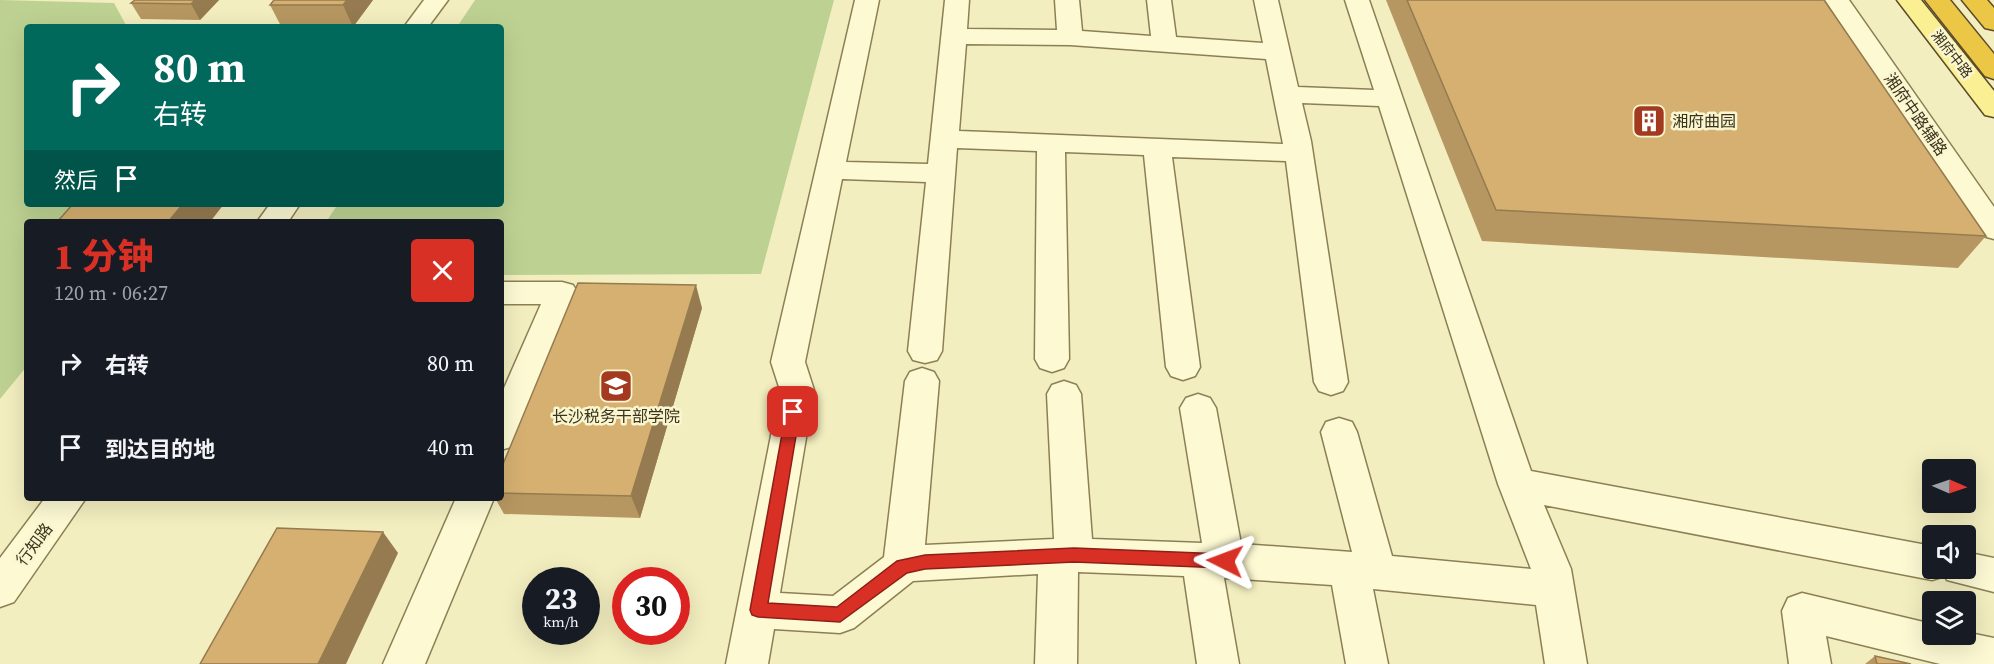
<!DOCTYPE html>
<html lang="zh">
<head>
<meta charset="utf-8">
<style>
  :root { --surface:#171b24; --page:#20242c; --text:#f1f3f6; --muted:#9ea1a6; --accent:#d93025 }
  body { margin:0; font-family:"Source Serif 4","Noto Sans SC",serif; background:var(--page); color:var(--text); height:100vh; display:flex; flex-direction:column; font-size:22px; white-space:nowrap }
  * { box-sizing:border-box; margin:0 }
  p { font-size:20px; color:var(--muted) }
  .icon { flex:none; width:33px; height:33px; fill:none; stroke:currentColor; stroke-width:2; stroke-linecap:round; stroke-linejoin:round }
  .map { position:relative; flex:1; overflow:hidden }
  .side { position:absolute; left:24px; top:219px; width:480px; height:282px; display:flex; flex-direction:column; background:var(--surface); border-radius:6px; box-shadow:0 6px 24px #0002 }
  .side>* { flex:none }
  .guide { position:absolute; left:24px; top:24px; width:480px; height:183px; border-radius:6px; box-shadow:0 6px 24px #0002; background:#00695c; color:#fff; overflow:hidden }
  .needle { width:39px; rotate:92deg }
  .buttons { position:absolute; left:1922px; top:459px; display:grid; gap:12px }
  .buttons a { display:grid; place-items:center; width:54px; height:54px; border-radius:6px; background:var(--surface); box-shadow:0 6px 24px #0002; font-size:30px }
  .speed { position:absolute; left:522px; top:567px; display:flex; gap:12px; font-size:30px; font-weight:700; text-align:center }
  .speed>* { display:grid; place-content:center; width:78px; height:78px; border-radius:50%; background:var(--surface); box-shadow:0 6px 24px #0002; line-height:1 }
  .speed small { font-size:15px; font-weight:400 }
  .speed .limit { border:9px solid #d22; background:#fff; color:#111 }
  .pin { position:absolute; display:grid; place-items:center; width:51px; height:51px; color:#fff; margin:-26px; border-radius:12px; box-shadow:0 3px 9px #0006 }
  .me { position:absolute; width:66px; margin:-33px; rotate:273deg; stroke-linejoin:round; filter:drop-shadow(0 0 4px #0008) }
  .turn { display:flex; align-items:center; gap:21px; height:126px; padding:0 30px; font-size:27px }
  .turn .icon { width:78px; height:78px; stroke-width:2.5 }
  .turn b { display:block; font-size:42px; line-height:51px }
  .then { display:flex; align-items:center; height:57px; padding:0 30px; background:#0003; gap:12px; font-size:22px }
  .round { display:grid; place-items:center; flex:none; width:63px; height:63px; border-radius:6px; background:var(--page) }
  .headline { display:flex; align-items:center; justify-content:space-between; height:102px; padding:0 30px }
  h1 { font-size:36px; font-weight:800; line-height:45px; color:var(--accent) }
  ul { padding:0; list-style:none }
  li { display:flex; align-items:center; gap:18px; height:84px; padding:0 30px }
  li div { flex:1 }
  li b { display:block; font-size:22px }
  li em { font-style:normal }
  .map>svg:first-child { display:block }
  .green { fill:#bdd292 }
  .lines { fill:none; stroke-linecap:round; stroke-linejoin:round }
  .minor-casing { stroke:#8d7f55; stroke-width:3 }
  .major-casing { stroke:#5b4b2a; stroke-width:3 }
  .highway-casing { stroke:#5b4b2a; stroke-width:3 }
  .minor { fill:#fcf9d3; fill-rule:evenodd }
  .major { fill:#faf093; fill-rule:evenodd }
  .highway { fill:#ecc746; fill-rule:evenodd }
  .wall { fill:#b79761 }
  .shaded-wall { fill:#957b4f }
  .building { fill:#d5b071; stroke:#957b4f; stroke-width:1.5 }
  .route { fill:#d93025; stroke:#8d1f18; stroke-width:1.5 }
  .labels { text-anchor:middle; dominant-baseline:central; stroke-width:5; stroke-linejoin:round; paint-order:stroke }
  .far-street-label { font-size:14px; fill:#3b321b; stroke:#f9f6d0 }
  .street-label { font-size:16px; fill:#3b321b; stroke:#f9f6d0 }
  .poi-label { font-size:16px; fill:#3b321b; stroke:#f9f6d0; text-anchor:start }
</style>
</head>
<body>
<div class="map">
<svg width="1994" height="664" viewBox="0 0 1994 664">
  <rect width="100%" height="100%" fill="#f3eebf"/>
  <!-- green -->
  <g class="green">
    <path d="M0 0 114 3 127 27H27V204H105L87 222H27V366L0 399Z"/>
    <path d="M475 0H834L761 274 501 275V222H326L338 204H501V27H457Z"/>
  </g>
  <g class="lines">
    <defs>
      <g id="minor">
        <path d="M424 0H448L428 27H404Z"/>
        <path d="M855 0H879L846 162 928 164 945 0H969L967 29 1057 30 1055 0H1079L1082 31 1151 36 1147 0H1171L1176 37 1263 43 1254 0H1278L1298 87 1374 90 1345 0H1369L1531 471 1932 546V568H1965V552L1994 558V592L1947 580 1945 576 1932 580 1544 505 1571 569 1587 664H1545L1536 605 1373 589 1388 664H1346L1332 585 1224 578 1239 664H1197L1184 576 1078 572 1077 664H1035L1038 574 913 581 854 628 840 633 774 629 768 664H726L780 390 771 362ZM966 44 1070 45 1266 59 1283 144 959 131ZM1302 103 1379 106 1498 484 1531 569 1392 556 1357 432 1352 422 1339 418 1326 422 1321 432 1352 552 1241 544 1216 408 1210 398 1198 394 1186 398 1180 408 1202 543 1092 539 1081 394 1076 385 1064 381 1052 385 1047 394 1054 539 925 545 939 381 934 372 922 368 910 372 905 381 884 557 833 596 780 593 814 390 805 362 842 179 926 182 908 351 913 360 925 363 937 360 942 351 957 148 1037 151 1035 359 1040 368 1052 372 1064 368 1069 359 1065 152 1144 155 1166 367 1171 376 1183 380 1195 376 1200 367 1172 157 1286 161 1314 382 1319 391 1331 395 1343 391 1348 382 1311 141Z"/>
        <path d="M1825 0H1849L1994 207V239L1983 236Z"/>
        <path d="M270 204H300L288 222H257Z"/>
        <path d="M501 282H562L573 285 578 293 519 436 514 446 501 450V395L541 304H501Z"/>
        <path d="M45 498H86L14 602 0 607V558Z"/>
        <path d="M456 498H494L425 664H383Z"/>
        <path d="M1802 593 1932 624V634H1965V632L1994 638V664H1940L1826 636 1831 664H1789L1782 611 1788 598Z"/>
      </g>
      <path id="major" d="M1897 0H1921L1994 91V117L1985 115Z"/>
      <g id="highway">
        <path d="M1925 0H1950L1994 54V79L1985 76Z"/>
        <path d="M1962 0H1987L1994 8V30L1985 28Z"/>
      </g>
    </defs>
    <!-- minor casing -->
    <use href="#minor" class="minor-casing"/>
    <!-- major casing -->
    <use href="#major" class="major-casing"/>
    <!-- highway casing -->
    <use href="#highway" class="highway-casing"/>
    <!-- minor -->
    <use href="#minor" class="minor"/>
    <!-- major -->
    <use href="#major" class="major"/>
    <!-- highway -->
    <use href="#highway" class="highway"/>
  </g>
  <!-- wall -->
  <g class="wall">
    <path d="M219 0 200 20 141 19 131 3Z"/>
    <path d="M373 0 353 27 281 26 270 5Z"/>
    <path d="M1386 0H1824L1986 236 1958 268 1482 241Z"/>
    <path d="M702 308 640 518 504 514 495 498H501V469Z"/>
    <path d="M1875 656 1911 664H1865Z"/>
  </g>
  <!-- shaded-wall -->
  <g class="shaded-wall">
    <path d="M195 0H219L200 20 191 4Z"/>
    <path d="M347 0H373L353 27 343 5Z"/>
    <path d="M183 204H224L210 222H168Z"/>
    <path d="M696 285 702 308 640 518 631 496Z"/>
    <path d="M383 532 398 553 346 664H318Z"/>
  </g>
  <!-- building -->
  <g class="building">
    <path d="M135 0H195L191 4 131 3Z"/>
    <path d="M274 0H347L343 5H270Z"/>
    <path d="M1407 0H1824L1986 236 1496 210Z"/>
    <path d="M73 204H183L168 222H57Z"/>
    <path d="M578 283 696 285 631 496 501 493V469Z"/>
    <path d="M277 528 383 532 318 664H200Z"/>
    <path d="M1875 656 1911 664H1877Z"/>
  </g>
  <!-- route -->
  <path class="route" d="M793 406 800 412 768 603 837 607 897 561 925 555 1074 548 1225 554 1231 556 1233 561 1231 566 1225 568 1074 562 925 569 907 573 840 622 758 617 752 615 750 610 786 412Z"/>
  <!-- icons -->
  <defs>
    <symbol id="building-square" viewBox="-11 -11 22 22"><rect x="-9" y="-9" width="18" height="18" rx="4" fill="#a33a1f" stroke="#f9f6d0"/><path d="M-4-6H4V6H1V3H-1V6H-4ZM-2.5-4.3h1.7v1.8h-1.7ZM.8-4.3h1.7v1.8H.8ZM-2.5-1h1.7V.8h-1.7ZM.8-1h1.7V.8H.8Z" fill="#fff"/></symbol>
    <symbol id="school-square" viewBox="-11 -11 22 22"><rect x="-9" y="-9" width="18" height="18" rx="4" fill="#a33a1f" stroke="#f9f6d0"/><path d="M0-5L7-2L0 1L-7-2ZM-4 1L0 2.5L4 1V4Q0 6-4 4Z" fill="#fff"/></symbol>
  </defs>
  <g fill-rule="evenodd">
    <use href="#building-square" x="1630" y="102" width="38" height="38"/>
    <use href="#school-square" x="597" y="367" width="38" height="38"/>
  </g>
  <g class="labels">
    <!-- far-street labels -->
    <g class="far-street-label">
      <text transform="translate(1952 54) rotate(52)">湘府中路</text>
    </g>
    <!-- street labels -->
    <g class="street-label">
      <text transform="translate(1916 114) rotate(55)">湘府中路辅路</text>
      <text transform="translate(34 544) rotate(-53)">行知路</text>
    </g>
    <!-- poi labels -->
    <g class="poi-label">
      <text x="1672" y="121">湘府曲园</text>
      <text x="616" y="416" text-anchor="middle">长沙税务干部学院</text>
    </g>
  </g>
</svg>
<div class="buttons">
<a><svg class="needle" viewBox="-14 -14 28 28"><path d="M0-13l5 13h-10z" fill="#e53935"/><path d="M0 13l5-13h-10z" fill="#9ea1a6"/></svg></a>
<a><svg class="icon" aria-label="sound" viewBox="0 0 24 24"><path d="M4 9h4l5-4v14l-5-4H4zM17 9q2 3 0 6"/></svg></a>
<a><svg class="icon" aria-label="layers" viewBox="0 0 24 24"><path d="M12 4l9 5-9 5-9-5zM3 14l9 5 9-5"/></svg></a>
</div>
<div class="speed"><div>23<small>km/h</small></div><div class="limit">30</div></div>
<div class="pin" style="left:793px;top:412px;background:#d93025"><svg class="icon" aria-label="arrive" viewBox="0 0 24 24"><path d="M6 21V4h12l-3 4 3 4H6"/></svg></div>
<svg class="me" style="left:1225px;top:561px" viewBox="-20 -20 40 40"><path d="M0-17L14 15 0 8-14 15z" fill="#d93025" stroke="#fff" stroke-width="4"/></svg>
<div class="guide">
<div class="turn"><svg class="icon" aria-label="right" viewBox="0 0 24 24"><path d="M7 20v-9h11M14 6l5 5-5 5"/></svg><div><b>80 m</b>右转</div></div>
<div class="then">然后<svg class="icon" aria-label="arrive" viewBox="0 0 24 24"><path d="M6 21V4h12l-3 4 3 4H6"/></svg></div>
</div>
<section class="side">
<div class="headline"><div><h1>1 分钟</h1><p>120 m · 06:27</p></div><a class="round" style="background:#d93025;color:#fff"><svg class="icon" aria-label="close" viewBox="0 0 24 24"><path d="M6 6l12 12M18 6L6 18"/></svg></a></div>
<ul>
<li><svg class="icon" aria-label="right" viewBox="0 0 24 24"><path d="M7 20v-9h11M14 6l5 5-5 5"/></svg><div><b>右转</b></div><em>80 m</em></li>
<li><svg class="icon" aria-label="arrive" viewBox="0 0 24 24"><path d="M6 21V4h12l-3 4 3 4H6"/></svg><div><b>到达目的地</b></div><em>40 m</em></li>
</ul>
</section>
</div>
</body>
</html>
